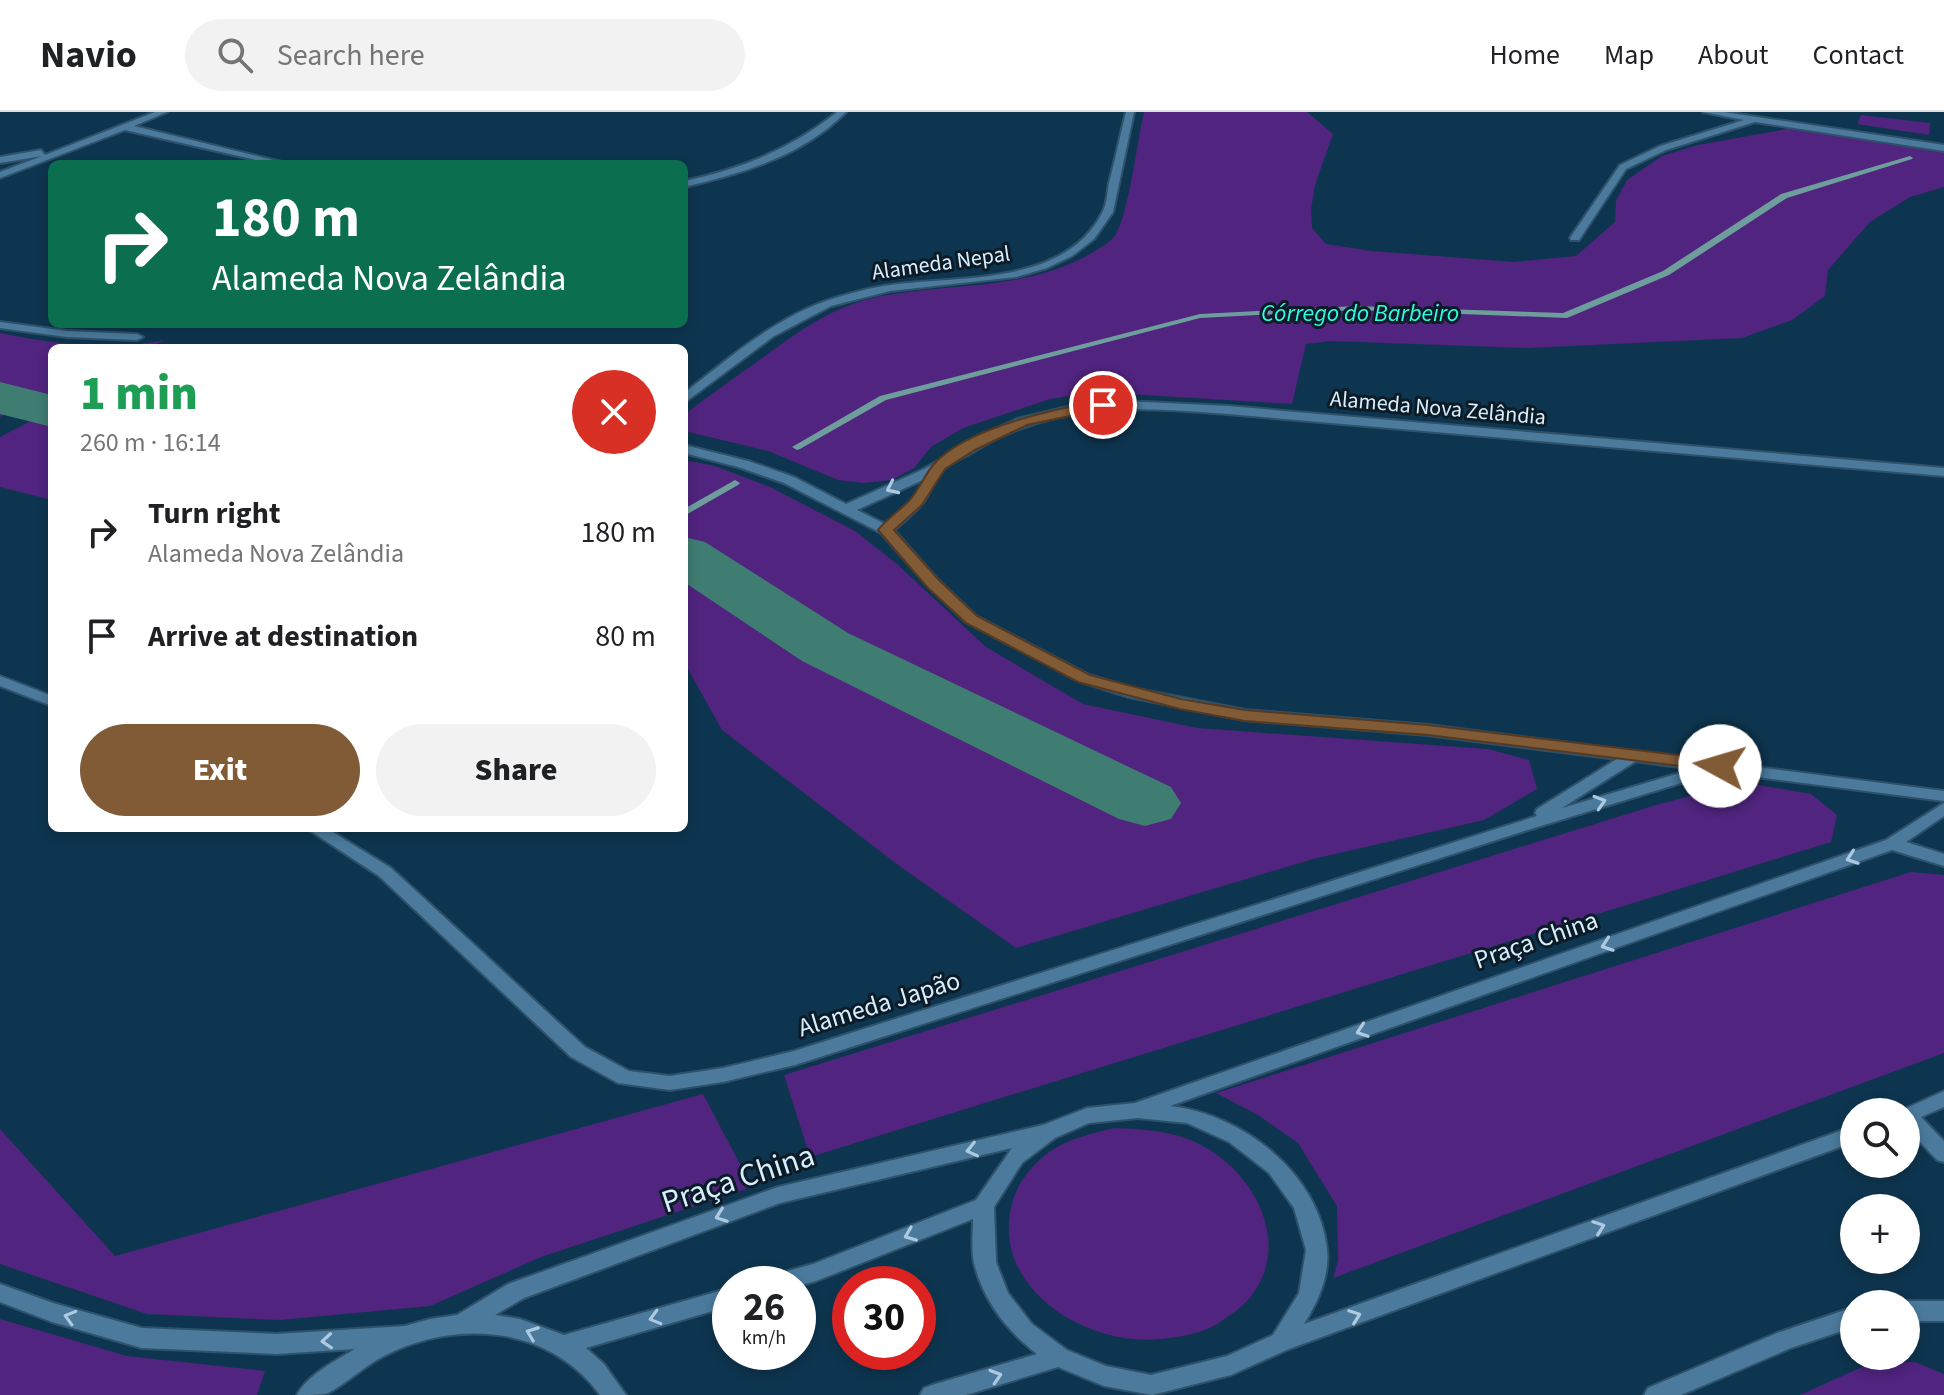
<!DOCTYPE html>
<html lang="en">
<head>
<meta charset="utf-8">
<style>
  :root { --surface:#fff; --page:#f2f2f2; --text:#202124; --muted:#757577; --line:#e0e0e0; --accent:#815a36 }
  body { margin:0; font-family:"Source Sans 3",sans-serif; background:var(--page); color:var(--text); height:100vh; display:flex; flex-direction:column; font-size:30px; white-space:nowrap }
  * { box-sizing:border-box; margin:0 }
  p { font-size:26px; color:var(--muted) }
  .icon { flex:none; width:44px; height:44px; fill:none; stroke:currentColor; stroke-width:2; stroke-linecap:round; stroke-linejoin:round }
  .map { position:relative; flex:1; overflow:hidden }
  .panel { position:absolute; left:48px; top:232px; width:640px; height:488px; display:flex; flex-direction:column; background:var(--surface); border-radius:12px; box-shadow:0 4px 12px #0003 }
  .panel>* { flex:none }
  .guide { position:absolute; left:48px; top:48px; width:640px; height:168px; border-radius:12px; box-shadow:0 4px 12px #0003; background:#0b6e4f; color:#fff; overflow:hidden }
  .controls { position:absolute; left:1840px; top:986px; display:grid; gap:16px }
  .controls a { display:grid; place-items:center; width:80px; height:80px; border-radius:50%; background:var(--surface); box-shadow:0 4px 12px #0003; font-size:40px }
  .speed { position:absolute; left:712px; top:1154px; display:flex; gap:16px; font-size:40px; font-weight:700; text-align:center }
  .speed>* { display:grid; place-content:center; width:104px; height:104px; border-radius:50%; background:var(--surface); box-shadow:0 4px 12px #0003; line-height:1 }
  .speed small { font-size:20px; font-weight:400 }
  .speed .limit { border:12px solid #d22; background:#fff; color:#111 }
  .pin { position:absolute; display:grid; place-items:center; width:68px; height:68px; color:#fff; margin:-34px; border:4px solid #fff; border-radius:50%; box-shadow:0 2px 8px #0007 }
  .me { position:absolute; width:88px; margin:-44px; rotate:276deg; stroke-linejoin:round; filter:drop-shadow(0 0 6px #0008) }
  .turn { display:flex; align-items:center; gap:28px; height:168px; padding:0 32px; font-size:36px }
  .turn .icon { width:104px; height:104px; stroke-width:2.5 }
  .turn b { display:block; font-size:56px; line-height:68px }
  .round { display:grid; place-items:center; flex:none; width:84px; height:84px; border-radius:42px; background:var(--page) }
  .overview { display:flex; align-items:center; justify-content:space-between; height:136px; padding:0 32px }
  h1 { font-size:48px; font-weight:800; line-height:60px; color:#1e9e55 }
  .primary-button { display:flex; gap:16px; margin-top:auto; padding:16px 32px }
  .primary-button a { flex:1; height:92px; border-radius:48px; background:var(--accent); color:#fff; font-size:32px; font-weight:800; line-height:92px; text-align:center }
  .primary-button a+a { background:var(--page); color:var(--text) }
  ul { padding:0; list-style:none }
  li { display:flex; align-items:center; gap:24px; height:104px; padding:0 32px }
  li div { flex:1 }
  li b { display:block; font-size:30px }
  li em { font-style:normal }
  header { display:flex; align-items:center; gap:48px; box-sizing:border-box; height:112px; padding:0 40px; background:var(--surface); border-bottom:2px solid var(--line) }
  header strong { font-size:38px }
  nav { display:flex; gap:44px; margin-inline-start:auto; font-size:28px }
  .search { width:560px; height:72px; background:var(--page); display:flex; align-items:center; gap:20px; box-sizing:border-box; padding:0 28px; border-radius:44px; color:var(--muted); font-size:30px }
  .map>svg:first-child { display:block }
  .green { fill:#50247f }
  .lines { fill:none; stroke-linecap:round; stroke-linejoin:round }
  .stream { fill:#6d9e9c; fill-rule:evenodd }
  .river { fill:#3f7c72; fill-rule:evenodd }
  .minor-casing { stroke:#2e526b; stroke-width:4 }
  .minor { fill:#4b7a9c; fill-rule:evenodd }
  .oneway { stroke:#aecae0 }
  .route { fill:#815a36; stroke:#543a23; stroke-width:2 }
  .labels { text-anchor:middle; dominant-baseline:central; stroke-width:6; stroke-linejoin:round; paint-order:stroke }
  .far-street-label { font-size:22px; fill:#d8edfd; stroke:#0c1c27 }
  .far-water-label { font-size:24px; font-style:italic; fill:#2cfee5; stroke:#0c1c27 }
  .street-label { font-size:26px; fill:#d8edfd; stroke:#0c1c27 }
  .near-street-label { font-size:32px; fill:#d8edfd; stroke:#0c1c27 }
</style>
</head>
<body>
<header>
<strong>Navio</strong>
<div class="search"><svg class="icon" aria-label="search" viewBox="0 0 24 24"><circle cx="10" cy="10" r="6"/><path d="M15 15l6 6"/></svg>Search here</div>
<nav><a>Home</a><a>Map</a><a>About</a><a>Contact</a></nav>
</header>
<div class="map">
<svg width="1944" height="1283" viewBox="0 0 1944 1283">
  <rect width="100%" height="100%" fill="#0e354f"/>
  <!-- green -->
  <g class="green">
    <path d="M1144 0H1307L1333 22 1315 73 1311 97 1312 116 1326 132 1372 139 1514 150 1576 144 1615 110 1616 89 1627 68 1662 44 1698 33 1792 16 1944 39V75L1910 85 1870 110 1828 158 1825 184 1792 208 1742 226 1528 236 1331 229 1306 232 1292 292 1095 280 1050 287 963 316 931 335 914 356 892 368 863 371 838 368 768 339 684 319V303C708 284 733 267 758 249 804 216 835 191 893 182 961 171 1033 177 1095 139 1101 135 1110 130 1114 125 1129 104 1137 28 1144 0Z"/>
    <path d="M1861 3 1930 11 1929 23 1857 12Z"/>
    <path d="M0 221C53 232 111 239 165 228L148 236H52V281L0 305Z"/>
    <path d="M52 298V388L0 375V325Z"/>
    <path d="M684 348 715 354 770 375 855 419 897 452 986 535 1083 592 1197 616 1488 637 1529 648 1537 677 1484 708 1313 747 1016 836 898 753 722 618 684 550Z"/>
    <path d="M1741 670 1811 682 1837 703 1831 730 810 1045 784 963 1653 694Z"/>
    <path d="M1911 760 1944 763V941L1333 1166 1338 1149 1337 1094 1298 1031 1258 1003 1216 981Z"/>
    <path d="M703 982 752 1075 541 1145 430 1194 279 1208 147 1202 0 1152V1017L115 1144Z"/>
    <path d="M1114 1016C1138 1017 1162 1018 1185 1026 1249 1048 1299 1131 1247 1189 1241 1196 1231 1202 1223 1208 1206 1221 1181 1225 1160 1227 1083 1235 985 1172 1014 1085 1021 1065 1038 1046 1057 1035 1075 1025 1094 1021 1114 1016Z"/>
    <path d="M0 1207 127 1244 265 1259 257 1283H0Z"/>
    <path d="M1871 1251 1915 1250 1944 1262V1283H1800Z"/>
  </g>
  <g class="lines">
    <!-- stream -->
    <g class="stream">
      <path d="M1910 44 1913 46 1912 47 1787 86 1669 163 1567 206 1356 198 1200 206 886 288 800 337 797 338 792 335 880 284 1200 202 1356 194 1563 201 1663 159 1781 82Z"/>
      <path d="M735 368 740 371 738 373 684 404V397Z"/>
    </g>
    <!-- river -->
    <g class="river">
      <path d="M0 270 52 283V315L0 302Z"/>
      <path d="M684 425 705 430 848 521 1171 675 1181 691 1171 707 1145 714 1119 707 802 549 684 470Z"/>
    </g>
    <defs>
      <g id="minor">
        <path d="M155 0H167L134 14 290 52H273L125 18 0 66V60L42 44 0 51V45L41 38 45 43Z"/>
        <path d="M837 0H846C804 43 742 62 684 75V69C741 57 791 37 837 0Z"/>
        <path d="M1126 0H1134L1113 100 1094 127 1072 144 1047 156 1016 165 890 179 831 194 774 224 684 291V281C732 244 779 202 838 185 858 179 878 174 898 172 964 164 1066 172 1102 101 1107 93 1107 81 1109 71 1115 48 1120 24 1126 0Z"/>
        <path d="M1703 0H1724L1944 33V39L1755 10 1666 38 1626 57 1579 128H1571L1570 126 1620 53 1660 34 1744 8Z"/>
        <path d="M0 210 67 219 137 222 143 225 137 228 67 225 0 216Z"/>
        <path d="M1124 289 1228 294 1944 356V364L1228 302C1138 295 1057 289 976 338 967 344 952 349 944 357 934 366 930 383 921 393 913 402 903 410 894 418L938 468 976 504 1089 563 1132 576 1245 598 1428 613 1944 679V689L1717 660 1531 717 795 953 723 970 670 978 618 971 571 945 379 764 306 716H326L391 756 585 935 629 959 670 964 723 956 794 939 1537 704 1535 701 1537 697 1617 647 1428 623 1245 608 1129 585 1079 569 966 510 928 474 881 421 784 371 738 355 684 341V333L748 349 794 365 846 392 924 357 985 322 1017 307 1072 294ZM925 367 912 388 885 412 857 398ZM1636 649 1693 657 1562 696Z"/>
        <path d="M0 564 52 584V594L0 574Z"/>
        <path d="M1944 691V704L1906 730 1944 742V754L1892 738 1170 994C1242 1002 1319 1061 1327 1137 1330 1163 1318 1190 1304 1212L1854 1014V1030L1289 1237 1231 1263 1152 1283 1104 1274 1058 1255 966 1283H920L924 1276 932 1273 1037 1242C1007 1219 983 1188 974 1151 971 1137 973 1121 973 1107L816 1169 798 1174V1172H763L766 1165 813 1152 976 1088 1012 1036 780 1091 524 1186 495 1203 520 1207 564 1223 730 1176V1194L586 1236 604 1252 626 1283H600C550 1214 457 1206 384 1244 364 1254 346 1272 328 1281 320 1283 306 1283 297 1283 307 1263 337 1248 355 1237L276 1242 142 1236 52 1210 0 1190V1172L53 1191 142 1216 276 1222 405 1214 430 1207 457 1203 508 1172 778 1075 1043 1013 1087 996 1135 991 1886 728ZM1138 1006 1187 1011 1229 1030 1269 1061 1294 1096 1306 1138 1299 1181 1273 1223 1227 1244 1151 1263 1106 1254 1067 1238 1032 1212 1008 1181 996 1150 994 1095 1022 1051 1055 1026 1089 1011Z"/>
        <path d="M1944 979V995L1921 1005 1944 1029V1050L1937 1048 1906 1015V1000H1898Z"/>
        <path d="M1906 1189H1944V1209H1906V1192H1899Z"/>
        <path d="M1854 1195V1215L1791 1236 1681 1283H1644L1648 1276 1777 1221Z"/>
      </g>
    </defs>
    <!-- minor casing -->
    <use href="#minor" class="minor-casing"/>
    <!-- minor -->
    <use href="#minor" class="minor"/>
  </g>
  <!-- one-way arrows -->
  <defs><path id="oneway-chevron" d="M-2-3.5L2.5 0L-2 3.5" fill="none" stroke-width="1.6" stroke-linecap="round" stroke-linejoin="round" transform="scale(2)"/></defs>
  <g class="oneway">
    <use href="#oneway-chevron" transform="translate(892 376) rotate(155)"/>
    <use href="#oneway-chevron" transform="translate(1600 690) rotate(-17)"/>
    <use href="#oneway-chevron" transform="translate(1852 746) rotate(161)"/>
    <use href="#oneway-chevron" transform="translate(1607 833) rotate(161)"/>
    <use href="#oneway-chevron" transform="translate(1362 919) rotate(161)"/>
    <use href="#oneway-chevron" transform="translate(972 1038) rotate(167)"/>
    <use href="#oneway-chevron" transform="translate(721 1104) rotate(160)"/>
    <use href="#oneway-chevron" transform="translate(1599 1115) rotate(-20)"/>
    <use href="#oneway-chevron" transform="translate(910 1123) rotate(158)"/>
    <use href="#oneway-chevron" transform="translate(1355 1204) rotate(-20)"/>
    <use href="#oneway-chevron" transform="translate(70 1205) rotate(-164)"/>
    <use href="#oneway-chevron" transform="translate(655 1206) rotate(164)"/>
    <use href="#oneway-chevron" transform="translate(532 1221) rotate(-159)"/>
    <use href="#oneway-chevron" transform="translate(327 1229) rotate(176)"/>
    <use href="#oneway-chevron" transform="translate(996 1264) rotate(-17)"/>
  </g>
  <!-- route -->
  <path class="route" d="M1103 289 1108 290V296L1027 313 975 338 945 357 922 393 894 418 939 468 977 504 1090 563 1181 587 1245 598 1428 613 1720 648 1729 654 1720 659 1428 623 1245 609 1180 597 1078 570 966 511 927 475 878 418C887 407 899 399 909 389 919 378 924 364 933 353 965 316 1056 296 1103 289Z"/>
  <g class="labels">
    <!-- far-street labels -->
    <g class="far-street-label">
      <text transform="translate(941 151) rotate(-8)">Alameda Nepal</text>
      <text transform="translate(1438 296) rotate(5)">Alameda Nova Zelândia</text>
    </g>
    <!-- far-water labels -->
    <g class="far-water-label">
      <text x="1360" y="201">Córrego do Barbeiro</text>
    </g>
    <!-- street labels -->
    <g class="street-label">
      <text transform="translate(1536 828) rotate(-19)">Praça China</text>
      <text transform="translate(879 892) rotate(-17)">Alameda Japão</text>
    </g>
    <!-- near-street labels -->
    <g class="near-street-label">
      <text transform="translate(738 1067) rotate(-18)">Praça China</text>
    </g>
  </g>
</svg>
<div class="controls">
<a><svg class="icon" aria-label="search" viewBox="0 0 24 24"><circle cx="10" cy="10" r="6"/><path d="M15 15l6 6"/></svg></a>
<a>+</a>
<a>−</a>
</div>
<div class="speed"><div>26<small>km/h</small></div><div class="limit">30</div></div>
<div class="pin" style="left:1103px;top:293px;background:#d93025"><svg class="icon" aria-label="arrive" viewBox="0 0 24 24"><path d="M6 21V4h12l-3 4 3 4H6"/></svg></div>
<svg class="me" style="left:1720px;top:654px" viewBox="-20 -20 40 40"><circle r="19" fill="#fff"/><path d="M0-13L10 11 0 6-10 11z" fill="#815a36"/></svg>
<div class="guide">
<div class="turn"><svg class="icon" aria-label="right" viewBox="0 0 24 24"><path d="M7 20v-9h11M14 6l5 5-5 5"/></svg><div><b>180 m</b>Alameda Nova Zelândia</div></div>
</div>
<section class="panel">
<div class="overview"><div><h1>1 min</h1><p>260 m · 16:14</p></div><a class="round" style="background:#d93025;color:#fff"><svg class="icon" aria-label="close" viewBox="0 0 24 24"><path d="M6 6l12 12M18 6L6 18"/></svg></a></div>
<ul>
<li><svg class="icon" aria-label="right" viewBox="0 0 24 24"><path d="M7 20v-9h11M14 6l5 5-5 5"/></svg><div><b>Turn right</b><p>Alameda Nova Zelândia</p></div><em>180 m</em></li>
<li><svg class="icon" aria-label="arrive" viewBox="0 0 24 24"><path d="M6 21V4h12l-3 4 3 4H6"/></svg><div><b>Arrive at destination</b></div><em>80 m</em></li>
</ul>
<div class="primary-button"><a>Exit</a><a>Share</a></div>
</section>
</div>
</body>
</html>
